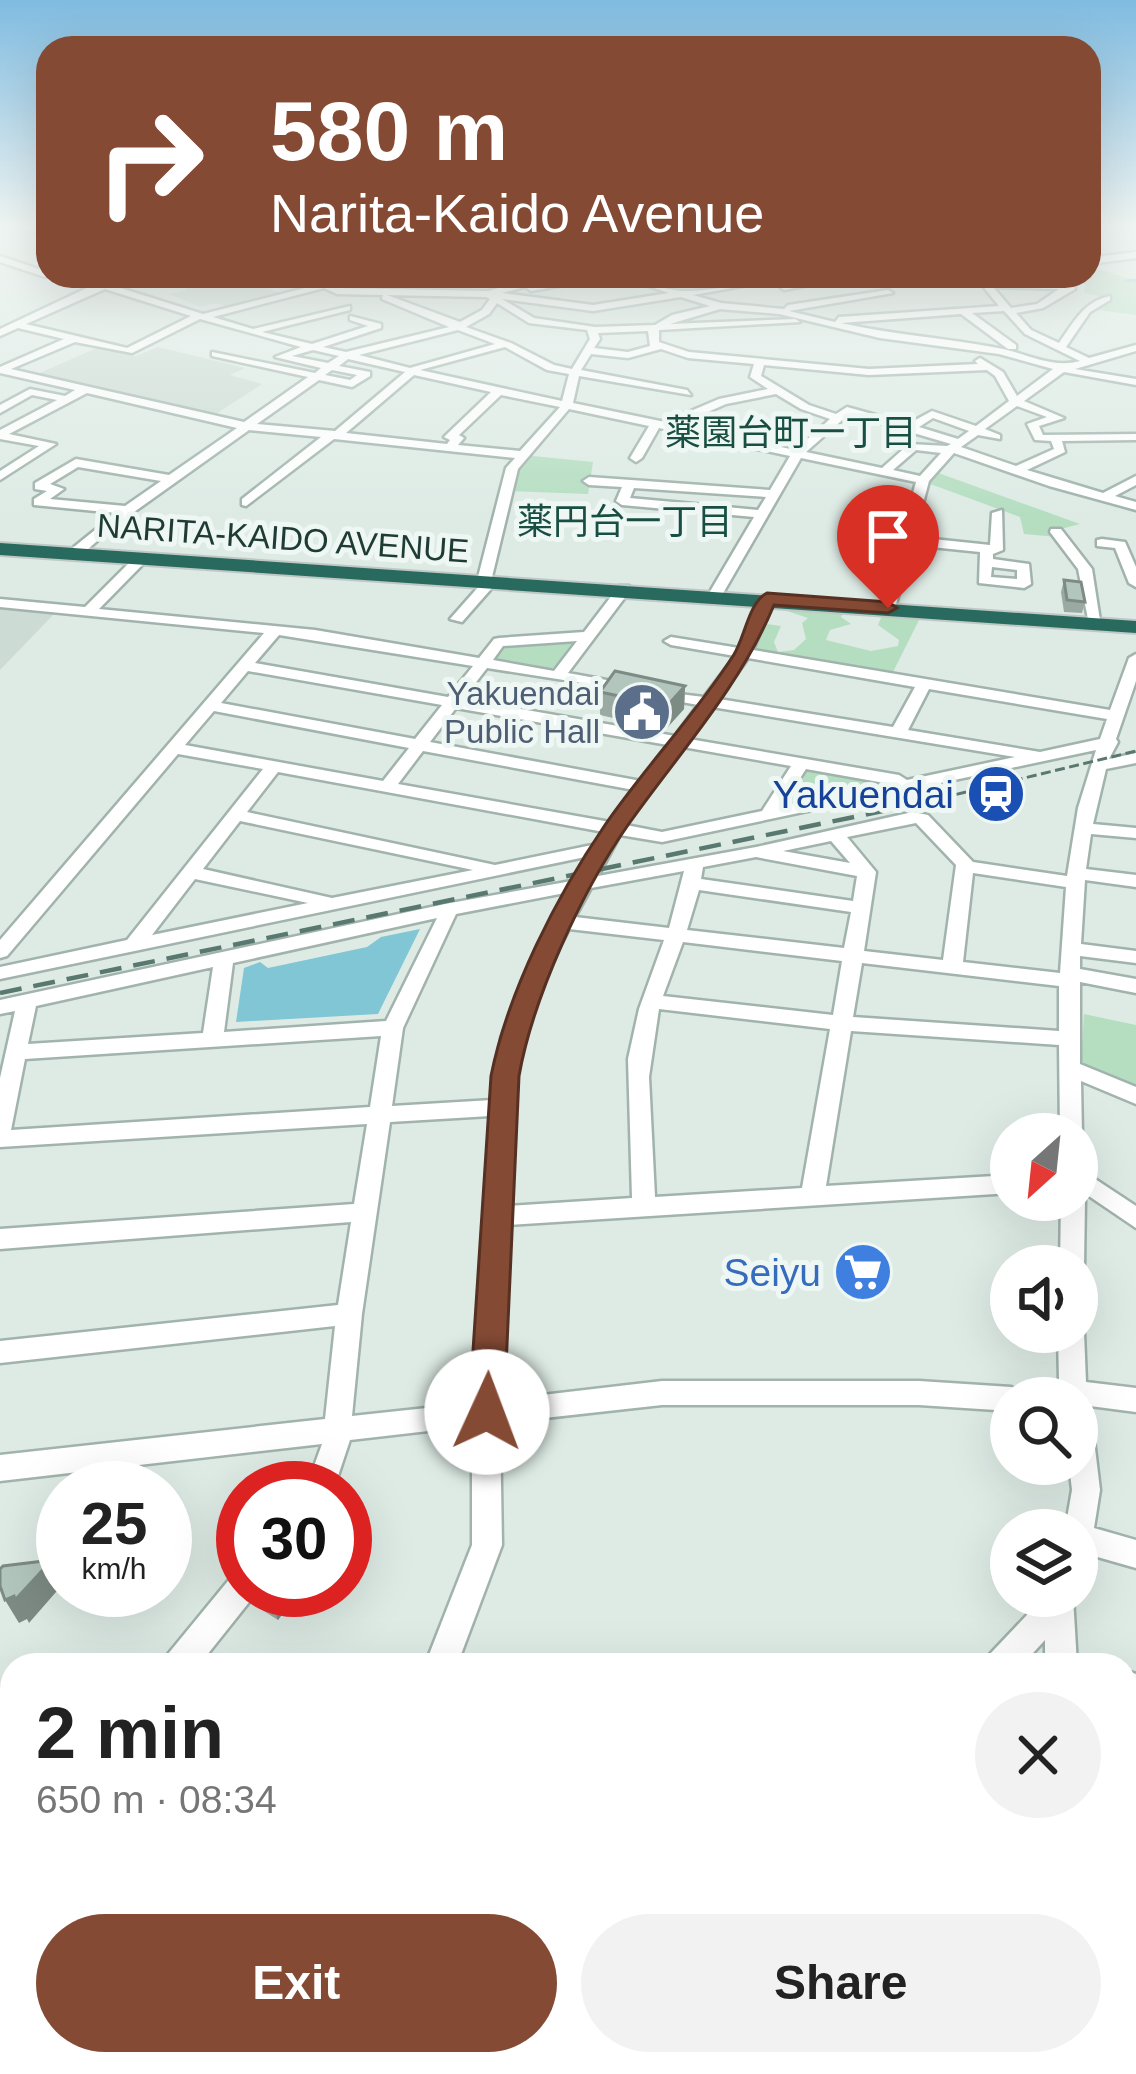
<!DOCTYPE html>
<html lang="en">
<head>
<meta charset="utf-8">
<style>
  :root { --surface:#fff; --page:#f2f2f2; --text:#222; --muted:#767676; --accent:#844a34 }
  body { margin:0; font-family:Helvetica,"Noto Sans JP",sans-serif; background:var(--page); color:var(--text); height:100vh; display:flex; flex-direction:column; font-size:45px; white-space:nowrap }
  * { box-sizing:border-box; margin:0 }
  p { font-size:39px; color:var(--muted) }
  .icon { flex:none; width:66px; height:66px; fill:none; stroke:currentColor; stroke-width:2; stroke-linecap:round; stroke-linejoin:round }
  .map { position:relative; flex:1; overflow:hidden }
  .details { position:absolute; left:0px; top:1653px; width:1137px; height:423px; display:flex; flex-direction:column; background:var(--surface); border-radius:36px 36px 0 0; box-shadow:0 12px 48px #0002 }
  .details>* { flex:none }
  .banner { position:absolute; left:36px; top:36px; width:1065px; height:252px; border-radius:36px; box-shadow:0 12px 48px #0002; background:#844a34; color:#fff; overflow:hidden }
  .needle { width:78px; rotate:207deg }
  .tools { position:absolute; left:990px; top:1113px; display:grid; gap:24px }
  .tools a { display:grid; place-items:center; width:108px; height:108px; border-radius:50%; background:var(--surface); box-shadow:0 12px 48px #0002; font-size:60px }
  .speed { position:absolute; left:36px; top:1461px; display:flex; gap:24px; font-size:60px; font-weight:700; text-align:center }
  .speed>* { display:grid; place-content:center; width:156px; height:156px; border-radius:50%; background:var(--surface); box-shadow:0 12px 48px #0002; line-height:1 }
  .speed small { font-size:30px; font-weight:400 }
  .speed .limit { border:18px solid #d22; background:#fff; color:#111 }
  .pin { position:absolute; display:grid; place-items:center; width:102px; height:102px; color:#fff; margin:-123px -51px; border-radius:50% 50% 50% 0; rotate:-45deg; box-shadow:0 0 12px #0007 }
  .pin .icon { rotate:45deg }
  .me { position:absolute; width:132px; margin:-66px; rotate:2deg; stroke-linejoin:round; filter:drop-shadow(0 0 9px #0008) }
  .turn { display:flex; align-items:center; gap:42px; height:252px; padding:0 36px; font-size:54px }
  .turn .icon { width:156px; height:156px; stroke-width:2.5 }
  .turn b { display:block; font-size:84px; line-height:102px }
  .round { display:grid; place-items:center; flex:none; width:126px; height:126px; border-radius:63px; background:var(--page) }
  .headline { display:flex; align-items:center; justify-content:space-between; height:204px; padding:0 36px }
  h1 { font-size:72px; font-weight:700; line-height:90px }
  .primary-button { display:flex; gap:24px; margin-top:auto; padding:24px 36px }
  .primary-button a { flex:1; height:138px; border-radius:72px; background:var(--accent); color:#fff; font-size:48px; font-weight:700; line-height:138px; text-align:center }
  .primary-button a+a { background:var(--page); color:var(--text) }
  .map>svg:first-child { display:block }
  .built { fill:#ccdbd4 }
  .green { fill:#b5dec1 }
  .water { fill:#81c6d5 }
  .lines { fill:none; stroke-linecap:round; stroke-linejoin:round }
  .stream { stroke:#81c6d5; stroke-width:3 }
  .minor-casing { stroke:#a1b3ac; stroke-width:5 }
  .highway-casing { stroke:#c0c8c6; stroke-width:4 }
  .minor { fill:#fff; fill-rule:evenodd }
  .highway { fill:#286a5e; fill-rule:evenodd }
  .rail-far1 { stroke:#587870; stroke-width:3; stroke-dasharray:10 4.5; stroke-linecap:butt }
  .rail { stroke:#587870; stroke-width:4.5; stroke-dasharray:22 12; stroke-linecap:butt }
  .wall { fill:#9aaaa3 }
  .shaded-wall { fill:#7d8b85 }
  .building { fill:#b3c6be; stroke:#7d8b85; stroke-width:3 }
  .route { fill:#844a34; stroke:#563022; stroke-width:3 }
  .labels { text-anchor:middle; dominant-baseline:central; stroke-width:10; stroke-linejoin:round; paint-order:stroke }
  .far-street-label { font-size:33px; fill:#1e3c34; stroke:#eef7f3 }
  .far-service-label { font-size:33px; fill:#4e5e75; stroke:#eef7f3; text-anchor:end }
  .far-neighbourhood-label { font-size:36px; fill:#194f43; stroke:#eef7f3 }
  .transit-label { font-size:39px; fill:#164399; stroke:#eef7f3; text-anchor:end }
  .shop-label { font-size:39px; fill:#366cbe; stroke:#eef7f3; text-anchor:end }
</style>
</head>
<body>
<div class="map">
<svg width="1136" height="2074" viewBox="0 0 1136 2074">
  <rect width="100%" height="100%" fill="#deebe5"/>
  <!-- built -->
  <g class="built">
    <path d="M270 276 262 278 268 282 260 285 284 295 232 309 217 303 200 307 170 294 187 290 169 277Z"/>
    <path d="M99 347 136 356 158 347 245 368 230 375 262 384 211 417 33 376Z"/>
    <path d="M0 608 54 614 0 670Z"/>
  </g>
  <!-- green -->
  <g class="green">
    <path d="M1089 266 1136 281V315L1090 309 1108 298 1084 293 1086 285 1060 276H1089Z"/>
    <path d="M523 455 593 462 588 494 506 491Z"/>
    <path d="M933 471 1080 524 1053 531 1057 537 1024 534 1020 517 925 482Z"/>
    <path d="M786 605 867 612 845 611 841 617 851 624 830 630 826 640 871 651 898 646 899 640 878 625 883 613 921 616 891 676 858 665 855 670 753 654 767 624 781 626 774 642 778 652 794 650 806 639 802 623 808 618 787 611Z"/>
    <path d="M579 640 551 671 491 662 503 644Z"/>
    <path d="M802 768 889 782 779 806Z"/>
    <path d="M1084 1014 1136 1025V1090L1081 1064Z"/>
  </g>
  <!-- water -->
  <path class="water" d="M420 929 378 1014 236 1022 244 968 260 962 268 968 367 947 381 937Z"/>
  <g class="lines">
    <!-- stream -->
    <g class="stream">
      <path d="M900 276H913"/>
      <path d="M1046 276H1052"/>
      <path d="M1126 281 1136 280"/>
    </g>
    <defs>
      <g id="minor">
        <path d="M17 224 48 231V236L18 226Z"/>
        <path d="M1136 252V258L1089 264V258Z"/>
        <path d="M0 256 48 272V276H52L45 277 0 262Z"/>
        <path d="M149 276H167L117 287 203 314 317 285 301 276H312L339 288 488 291 529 280 532 285 502 293 593 305 669 293 618 276C641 276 661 291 684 291 722 292 761 276 799 276L693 295 721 303 784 309 788 305 888 290 893 293 789 311 835 322 839 317 999 306 981 284 985 281 1071 282 1075 289 1043 308 1016 313 1031 330 1059 343C1073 323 1084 301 1110 296V300L1090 312 1066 347 1089 358 1136 345V351L1075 369 1136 379V385L1064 372 1024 401 1064 418 1039 426 1043 435 1136 434V440L1062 441 1065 452 1027 470 1103 493 1136 476V485L1115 496 1136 502V510L1049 486 954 453 929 481 914 537 990 545 992 513 1002 510 1003 550 993 554V559L1029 564 1031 584 1024 588 979 583 980 552 912 545 895 608 888 612 881 608 916 482 801 458 722 595 715 599 708 595 754 517 622 505 616 501 622 487 589 485 583 481 589 477 770 490 790 456 659 428 642 458 636 462 630 458 649 426 569 409 518 469 492 577 498 581 462 622 450 619 481 584 477 581 506 468 515 458 334 439 246 506 242 505V499L321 437 249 430 113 527 79 557H69V551L116 513 34 505V499L47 491 35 489V483L76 459 169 475 237 428 87 393 9 434 56 444 0 480V471L39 446 0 439V430L57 400 32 395 0 413V405L30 389 65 396 75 390 0 373V367L64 339 18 328 0 336V329L89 287ZM993 287 1059 289 1037 304 1011 308ZM324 288 337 294 383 295 382 299 449 327 346 352 323 347 381 328V324L350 316V320L368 326 312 344 262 332 350 310V306L253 329 213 317ZM105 289 191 316 127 348 26 324ZM387 295 486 297 490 299 482 310 460 322ZM681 297 710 306 672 315 655 325 595 327 534 318 502 299 593 311ZM497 303 529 323 587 330 590 339 572 369 554 365 511 343 466 327 489 314ZM720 309 779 314 880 338 999 354 1053 369 1017 396 1003 372 980 358 975 361 978 364 869 369 689 352 659 342V330L800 322 795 319 670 324ZM1004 311 1025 334 1080 361C1052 369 1026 353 998 348 946 338 893 335 841 323L961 314 1008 349H1016V345L972 313ZM200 319 301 347 275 357 321 368 315 373 212 352V356L308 377 244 422 11 369 75 342 132 353ZM458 330 495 344 410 368 359 355ZM648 331 650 346 628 352 594 348 600 339 598 333ZM505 347 547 370 569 374 562 401 420 370ZM661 349 688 358 754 364 750 377 768 389 719 399 665 422 573 403 579 376 691 395 687 390 581 370 591 354 628 358ZM313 350 339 356 328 363 292 356ZM348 359 405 372 335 431 257 424 319 380 352 387 370 376V372L339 366ZM764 365 869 375 987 370 995 376 1009 401 976 426 932 411 908 424 847 407 836 414 809 405 761 376ZM332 370 357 375 350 380 325 375ZM414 375 491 392 446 435 444 437 450 440 447 444 346 433ZM776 394 801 409 830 419 795 450 678 425 726 404ZM501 395 560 407 520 451 458 445 464 438 459 435ZM1017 406 1047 417 1027 424 1035 440 1051 441 1054 449 1016 466 961 447 978 435 1000 439V435L985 429ZM849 414 951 444 947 446 909 444 882 468 806 452ZM933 418 969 431 958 439 919 427ZM916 450 941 453 920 476 893 470ZM78 467 161 481 125 506 50 499 64 489 50 484ZM634 488 766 497 758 510 630 498ZM992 567 1017 570V579L991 577Z"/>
        <path d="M594 276H616L531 291 527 288Z"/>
        <path d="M824 276H833L835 280 784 290 780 287 825 278Z"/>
        <path d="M1051 529H1061L1092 569 1101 627 1089 624 1078 569 1050 532Z"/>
        <path d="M1102 539 1125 542 1136 567V587L1129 583 1115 548 1097 546V540Z"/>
        <path d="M137 555 149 558 99 609 315 630 479 658 494 639 499 638 584 632 619 586H629V592L568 673 634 685V691L487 668 463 699 675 736 698 705 655 697V691L704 697 735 656 671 645 664 641 671 637 739 648 760 599 767 595 774 599 753 650 1110 710 1129 658 1136 654V681L1116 739 1118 742 1109 759 1136 753V763L1106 769 1093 824 1136 828V838L1091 834 1086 869 1136 875V887L1085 880 1081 944 1136 951V963L1080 956V969L1136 979V993L1080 982V1064L1136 1087V1104L1081 1081 1082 1134 1077 1140V1134H1060L1059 1045 851 1031 826 1186 1011 1175V1193L507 1225 500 1400 662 1381H919L1011 1387 1020 1391 1024 1398H1011V1411L919 1405H662L500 1423 502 1545 457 1665H425L472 1545V1426L350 1440 334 1488H306L322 1444 0 1481V1455L325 1419 335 1326 0 1363V1341L338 1305 351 1222 0 1249V1229L354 1204 367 1124 0 1147V1078L15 1011 0 1014V1000L445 904 577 880 590 856 0 979V967L127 940 263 769 178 754 7 956 0 958V940L264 633 0 607V599L85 607ZM279 635 473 666 448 697 255 663ZM577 641 554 671 493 660 503 646ZM748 658 915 687 893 727 719 699ZM248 671 442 705 415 739 221 703ZM929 689 1107 719 1100 739 1040 752 908 730ZM712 707 1015 757 907 780 899 775 689 739ZM456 708 668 745 641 781 430 742ZM214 711 409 748 383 781 185 745ZM683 747 791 766 762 811 662 832 626 825ZM1096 750 1078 808 1067 876 973 862 928 815 913 812 756 847 598 876 620 835 662 842ZM423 751 634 790 610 822 398 784ZM806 769 890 784 782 806ZM278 772 604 832 597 844 495 865 247 812ZM240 821 473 870 332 898 203 869ZM916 823 956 865 943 960 864 951 876 872 847 837ZM831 841 850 863 783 851ZM756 857 857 876 853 901 701 879 703 867ZM684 871 669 928 575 917 591 888ZM973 873 1066 887 1060 973 963 962ZM195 879 308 903 152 935ZM699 890 851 912 844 948 687 930ZM570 892 527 970 501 1038 492 1100 392 1106 403 1028 456 914ZM437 918 386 1021 224 1032 233 963ZM569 929 664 940 639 1009 628 1059 632 1198 507 1206C511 1151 510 1093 522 1039 531 1001 551 963 569 929ZM683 942 842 961 833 1015 663 996ZM862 963 1059 986V1031L853 1017ZM213 967 203 1033 28 1044 36 1006ZM659 1009 830 1029 802 1188 655 1197 649 1077ZM381 1036 370 1107 11 1130 25 1059ZM490 1116 473 1403 352 1416 362 1314 390 1122Z"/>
        <path d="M1077 1167 1136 1206V1228L1077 1188Z"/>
        <path d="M1077 1192 1085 1200 1084 1266 1077 1274V1266H1060L1061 1200H1077Z"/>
        <path d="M1077 1323 1084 1332 1086 1382 1136 1388V1412L1090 1406 1100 1490 1094 1528 1136 1540V1568L1087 1554 1077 1558V1530H1065L1072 1490 1069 1464H1077V1398H1027L1031 1390 1059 1383 1058 1332H1077Z"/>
        <path d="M243 1572V1590H256L254 1596 199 1665H163L168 1654 232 1576Z"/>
        <path d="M1045 1596H1073L1077 1665H1045V1640L1022 1665H985L990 1654Z"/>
        <path d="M1125 1670 1136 1674V1706L1125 1702Z"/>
        <path d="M12 1842V1883L0 1888V1847Z"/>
        <path d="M1125 1873 1136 1877V1912L1125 1908Z"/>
        <path d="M257 2064H295L292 2074H254Z"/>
        <path d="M322 2064H360L363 2074H325Z"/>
        <path d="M770 2064H808L810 2074H772Z"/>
        <path d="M1057 2064H1108L1112 2074H1061Z"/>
      </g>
      <path id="highway" d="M0 543 1136 621V633L0 555Z"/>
    </defs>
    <!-- minor casing -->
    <use href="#minor" class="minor-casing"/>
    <!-- highway casing -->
    <use href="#highway" class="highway-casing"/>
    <!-- minor -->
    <use href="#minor" class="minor"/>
    <!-- highway -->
    <use href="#highway" class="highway"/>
    <!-- rail-far1 -->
    <path class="rail-far1" d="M900 808 1136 751"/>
    <!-- rail -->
    <path class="rail" d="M0 993 912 805"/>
  </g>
  <!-- wall -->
  <g class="wall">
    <path d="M1064 580 1085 602 1082 613 1064 612 1061 592Z"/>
    <path d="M685 686 684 709 665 730 600 715V692Z"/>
    <path d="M249 1593 296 1595 278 1620 253 1604Z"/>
  </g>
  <!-- shaded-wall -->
  <g class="shaded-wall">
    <path d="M685 686 684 709 665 730 667 706Z"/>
    <path d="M52 1560 63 1584 29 1623 27 1619 19 1623 5 1600Z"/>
    <path d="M288 1590H295L296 1595 278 1620 274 1608Z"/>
  </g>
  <!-- building -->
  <g class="building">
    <path d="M1064 580 1081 582 1085 602 1067 600Z"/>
    <path d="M615 671 685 686 667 706 600 692Z"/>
    <path d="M52 1560 15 1600 14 1596 5 1600 0 1586V1569L3 1566Z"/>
    <path d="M251 1590H288L274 1608 249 1593Z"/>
  </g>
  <!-- sky -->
  <linearGradient id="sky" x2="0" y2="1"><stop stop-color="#7fbbe0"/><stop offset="0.44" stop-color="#f0f6f3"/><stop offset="1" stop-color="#f0f6f3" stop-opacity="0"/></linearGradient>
  <rect width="1136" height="514" fill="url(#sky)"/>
  <!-- route -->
  <path class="route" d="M767 593 888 602 897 608 888 613 774 605C740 687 679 753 628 825 582 891 533 997 519 1076L504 1412 499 1423 487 1428 474 1423 469 1412 491 1076C508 991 556 897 605 825 645 767 695 715 733 656 745 638 748 603 767 593Z"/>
  <!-- icons -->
  <defs>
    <symbol id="civic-disc" viewBox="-11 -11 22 22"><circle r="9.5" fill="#5c6f8a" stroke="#eef7f3"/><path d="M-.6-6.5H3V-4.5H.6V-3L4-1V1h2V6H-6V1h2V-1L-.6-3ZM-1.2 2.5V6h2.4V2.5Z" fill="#fff"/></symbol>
    <symbol id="station-disc" viewBox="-11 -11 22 22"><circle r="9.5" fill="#1a4fb4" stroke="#eef7f3"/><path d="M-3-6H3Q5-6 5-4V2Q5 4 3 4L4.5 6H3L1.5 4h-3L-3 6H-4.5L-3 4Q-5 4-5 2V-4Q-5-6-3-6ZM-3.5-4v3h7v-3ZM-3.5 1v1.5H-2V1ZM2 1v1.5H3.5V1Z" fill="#fff"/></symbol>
    <symbol id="supermarket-disc" viewBox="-11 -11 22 22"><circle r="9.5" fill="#3f7fe0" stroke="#eef7f3"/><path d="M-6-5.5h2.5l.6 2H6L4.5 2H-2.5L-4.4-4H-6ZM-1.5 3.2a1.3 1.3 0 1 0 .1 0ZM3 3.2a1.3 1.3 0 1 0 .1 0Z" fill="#fff"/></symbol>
  </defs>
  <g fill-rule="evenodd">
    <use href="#civic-disc" x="609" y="679" width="66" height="66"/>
    <use href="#station-disc" x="963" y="761" width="66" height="66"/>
    <use href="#supermarket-disc" x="830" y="1239" width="66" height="66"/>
  </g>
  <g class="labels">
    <!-- far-street labels -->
    <g class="far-street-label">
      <text transform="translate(283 538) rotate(4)">NARITA-KAIDO AVENUE</text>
    </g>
    <!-- far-service labels -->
    <g class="far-service-label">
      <text x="600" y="693">Yakuendai<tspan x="600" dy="38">Public Hall</tspan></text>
    </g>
    <!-- far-neighbourhood labels -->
    <g class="far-neighbourhood-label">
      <text x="791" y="432">薬園台町一丁目</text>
      <text x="625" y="521">薬円台一丁目</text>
    </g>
    <!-- transit labels -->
    <g class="transit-label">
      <text x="954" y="794">Yakuendai</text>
    </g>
    <!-- shop labels -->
    <g class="shop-label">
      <text x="821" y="1272">Seiyu</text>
    </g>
  </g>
</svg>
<div class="tools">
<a><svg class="needle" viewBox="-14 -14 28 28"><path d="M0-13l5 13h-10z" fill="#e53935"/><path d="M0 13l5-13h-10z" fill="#767676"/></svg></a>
<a><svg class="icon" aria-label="sound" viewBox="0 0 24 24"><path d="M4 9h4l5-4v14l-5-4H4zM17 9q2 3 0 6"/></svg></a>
<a><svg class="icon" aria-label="search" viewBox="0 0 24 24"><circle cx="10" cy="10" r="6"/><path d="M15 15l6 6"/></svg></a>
<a><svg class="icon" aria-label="layers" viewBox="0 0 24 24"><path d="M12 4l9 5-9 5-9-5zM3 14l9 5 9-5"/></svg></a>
</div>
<div class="speed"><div>25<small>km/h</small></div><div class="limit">30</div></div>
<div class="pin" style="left:888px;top:608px;background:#d93025"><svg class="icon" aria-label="arrive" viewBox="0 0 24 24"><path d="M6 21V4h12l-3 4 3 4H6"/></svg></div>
<svg class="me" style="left:487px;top:1412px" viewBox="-20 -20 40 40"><circle r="19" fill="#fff"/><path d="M0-13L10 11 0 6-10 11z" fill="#844a34"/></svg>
<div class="banner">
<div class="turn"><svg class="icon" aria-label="right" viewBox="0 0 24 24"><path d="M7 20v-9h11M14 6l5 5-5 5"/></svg><div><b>580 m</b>Narita-Kaido Avenue</div></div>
</div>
<section class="details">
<div class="headline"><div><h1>2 min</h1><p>650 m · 08:34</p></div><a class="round"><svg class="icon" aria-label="close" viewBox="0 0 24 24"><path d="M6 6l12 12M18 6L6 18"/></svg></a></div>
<div class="primary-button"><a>Exit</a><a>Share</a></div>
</section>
</div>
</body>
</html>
